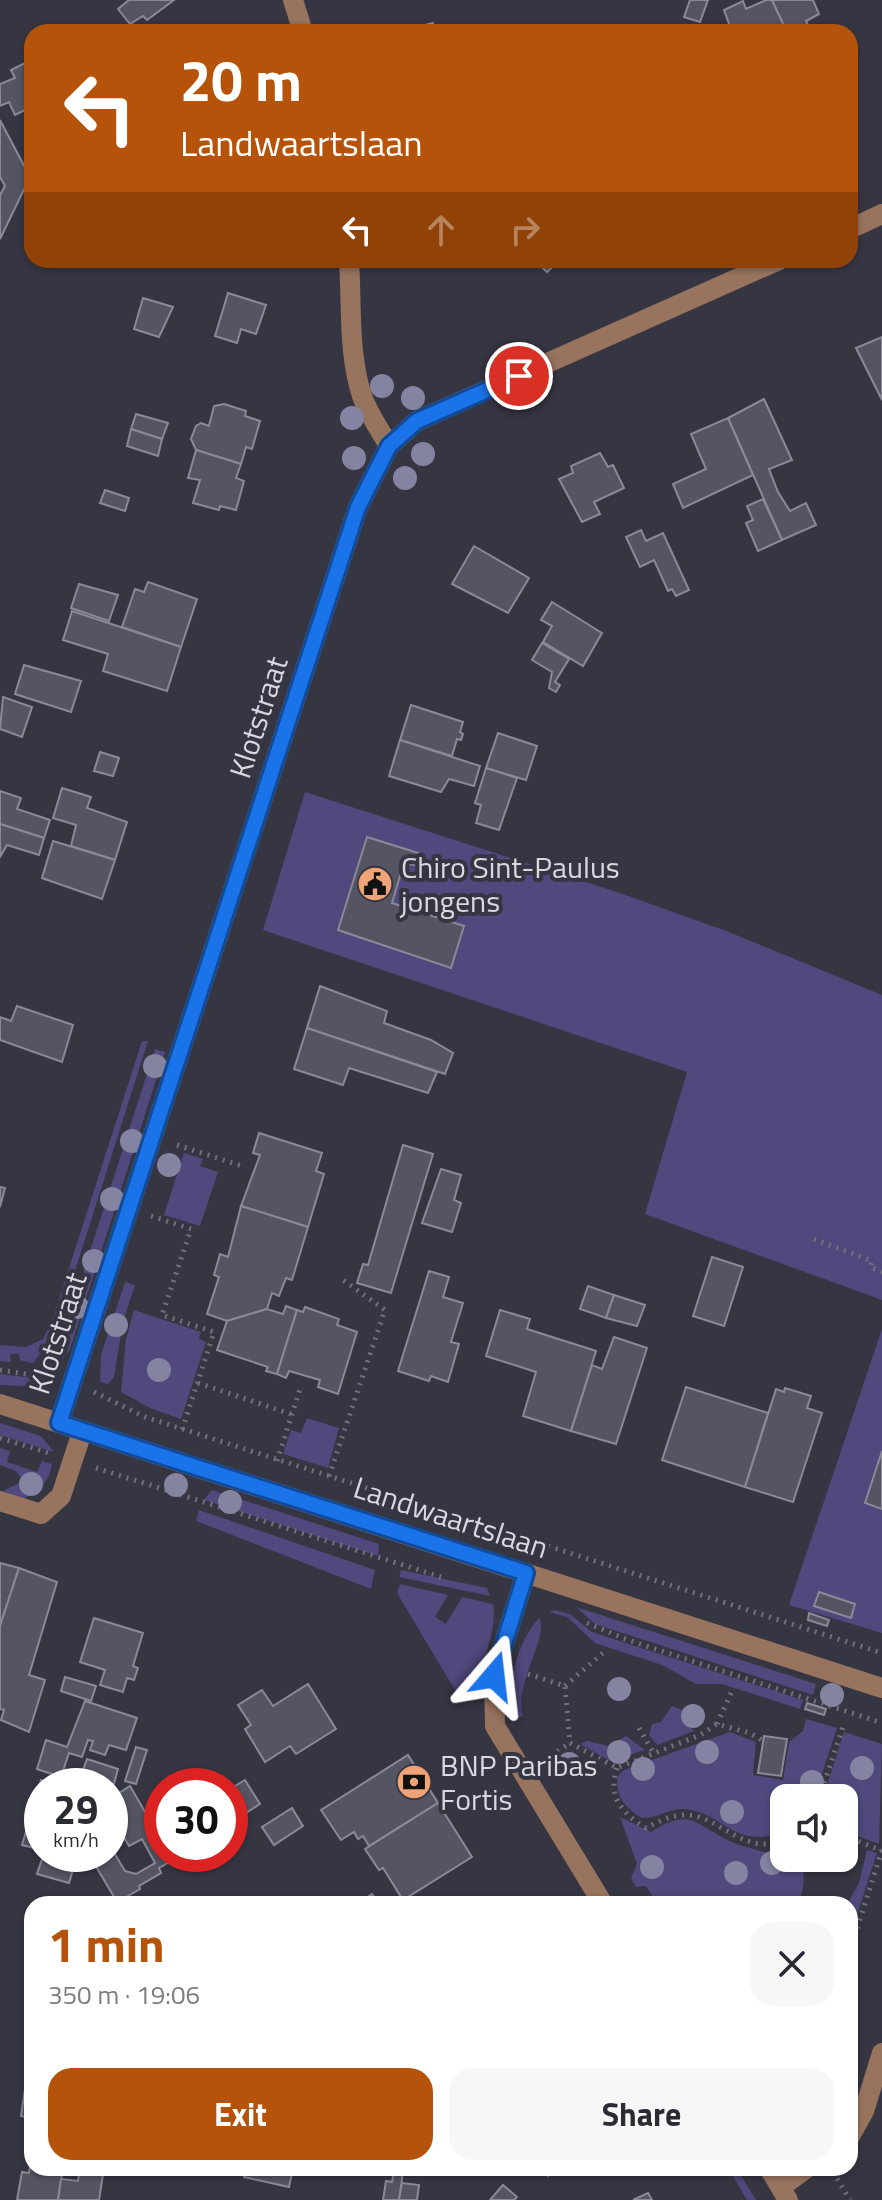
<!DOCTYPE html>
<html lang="en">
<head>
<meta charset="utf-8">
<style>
  :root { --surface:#fff; --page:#f7f7f7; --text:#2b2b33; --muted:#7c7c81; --accent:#b45309 }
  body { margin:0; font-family:"Titillium Web",sans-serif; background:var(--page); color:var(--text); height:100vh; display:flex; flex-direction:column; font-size:30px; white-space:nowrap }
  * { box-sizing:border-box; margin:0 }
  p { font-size:26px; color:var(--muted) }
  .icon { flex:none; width:44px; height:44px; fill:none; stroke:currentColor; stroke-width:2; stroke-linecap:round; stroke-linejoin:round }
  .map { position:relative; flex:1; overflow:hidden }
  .sheet { position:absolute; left:24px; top:1896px; width:834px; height:280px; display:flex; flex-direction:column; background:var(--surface); border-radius:24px; box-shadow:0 2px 6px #0004 }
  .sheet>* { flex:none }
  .banner { position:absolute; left:24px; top:24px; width:834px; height:244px; border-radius:24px; box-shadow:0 2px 6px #0004; background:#b45309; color:#fff; overflow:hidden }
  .tools { position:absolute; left:770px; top:1784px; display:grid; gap:16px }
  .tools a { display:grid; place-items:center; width:88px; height:88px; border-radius:16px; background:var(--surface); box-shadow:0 2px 6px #0004; font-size:40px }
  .speed { position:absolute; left:24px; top:1768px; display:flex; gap:16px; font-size:40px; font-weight:700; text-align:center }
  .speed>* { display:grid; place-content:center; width:104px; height:104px; border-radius:50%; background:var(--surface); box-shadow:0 2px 6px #0004; line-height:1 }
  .speed small { font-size:20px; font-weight:400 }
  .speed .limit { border:12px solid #d22; background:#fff; color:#111 }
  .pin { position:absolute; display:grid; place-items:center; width:68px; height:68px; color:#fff; margin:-34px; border:4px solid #fff; border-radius:50%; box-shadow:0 2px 8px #0007 }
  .me { position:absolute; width:88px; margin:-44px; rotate:17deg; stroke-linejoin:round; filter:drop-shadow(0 0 6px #0008) }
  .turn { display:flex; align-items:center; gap:28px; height:168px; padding:0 24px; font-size:36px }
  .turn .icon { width:104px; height:104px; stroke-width:2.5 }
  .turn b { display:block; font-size:56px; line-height:68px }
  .lanes { display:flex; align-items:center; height:76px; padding:0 24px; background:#0003; justify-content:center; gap:40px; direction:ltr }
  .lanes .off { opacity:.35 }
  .round { display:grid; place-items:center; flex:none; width:84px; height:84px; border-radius:24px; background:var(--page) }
  .head { display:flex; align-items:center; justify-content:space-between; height:136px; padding:0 24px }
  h1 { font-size:48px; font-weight:700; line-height:60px; color:var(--accent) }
  .button { display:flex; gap:16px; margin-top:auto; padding:16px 24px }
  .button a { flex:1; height:92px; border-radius:24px; background:var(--accent); color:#fff; font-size:32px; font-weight:700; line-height:92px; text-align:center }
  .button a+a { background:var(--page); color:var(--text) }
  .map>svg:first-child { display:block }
  .green { fill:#4f497d }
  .building { fill:#545462; stroke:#898998; stroke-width:2 }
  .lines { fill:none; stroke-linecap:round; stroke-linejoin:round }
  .path { stroke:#71717c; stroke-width:5; stroke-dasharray:2 6; stroke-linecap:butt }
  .minor { stroke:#98745f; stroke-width:20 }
  .tree { fill:#8483a1 }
  .route-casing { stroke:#114b97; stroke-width:20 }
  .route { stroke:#1a73e8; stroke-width:14 }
  .labels { text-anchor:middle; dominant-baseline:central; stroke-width:8; stroke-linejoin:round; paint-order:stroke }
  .street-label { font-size:30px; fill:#d8d8e0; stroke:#363542 }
  .poi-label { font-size:30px; fill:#d8d8e0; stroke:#363542; text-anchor:start }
</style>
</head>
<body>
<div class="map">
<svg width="882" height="2200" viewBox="0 0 882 2200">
  <rect width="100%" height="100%" fill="#363542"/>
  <!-- green -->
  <g class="green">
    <path d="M305 792 617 892 729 932 882 995V1300L645 1214 687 1072 263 930Z"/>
    <path d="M142 1041H148L61 1315 47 1345 33 1363 20 1360 19 1354H10L11 1362 0 1361V1345L26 1347 43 1339 52 1321Z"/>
    <path d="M155 1049 165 1052 70 1349 57 1367 53 1366 57 1359 48 1356 64 1332Z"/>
    <path d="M184 1153 203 1159 200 1166 218 1172 200 1226 164 1215Z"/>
    <path d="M125 1282 135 1285 123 1322 114 1377 108 1384 100 1382 101 1355Z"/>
    <path d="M134 1310 201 1332 199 1339 206 1342 181 1419 150 1408 121 1392 126 1339Z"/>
    <path d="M882 1329V1633L789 1605Z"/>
    <path d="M0 1374 42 1379 24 1386 0 1385Z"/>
    <path d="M307 1418 339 1428 328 1468 283 1454 291 1430 301 1433Z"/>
    <path d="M0 1423 41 1436 54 1452 0 1435Z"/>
    <path d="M0 1448 10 1451 7 1462 37 1472 42 1461 52 1464C48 1484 40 1490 23 1499L3 1491 23 1481 16 1471 0 1465Z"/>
    <path d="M212 1490 379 1544 378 1556 204 1500Z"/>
    <path d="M199 1510 375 1570 371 1589 196 1521Z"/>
    <path d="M401 1570 487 1588 490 1596 399 1577Z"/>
    <path d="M400 1584 448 1595 435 1617 446 1624 462 1597 493 1604C498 1635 478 1666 475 1697L462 1702 397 1593Z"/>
    <path d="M576 1607 816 1684 813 1695 595 1624Z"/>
    <path d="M555 1610 570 1614 592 1632 803 1700 800 1709 722 1684H696L662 1665 595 1643 567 1617 549 1612Z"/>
    <path d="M539 1618C550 1635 513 1686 523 1716L515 1719C505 1687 517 1642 539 1618Z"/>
    <path d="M672 1706 682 1710 684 1721 694 1731 657 1745 649 1735 652 1724 661 1722Z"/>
    <path d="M806 1719 837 1728 814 1798H784L782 1833C729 1848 726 1813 684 1809 669 1808 656 1819 642 1818 626 1809 614 1795 618 1776L624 1770 730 1732 756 1742 753 1775 783 1780 789 1742 803 1731Z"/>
    <path d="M844 1732 882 1744 879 1844 844 1831V1826L858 1816 847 1799 823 1798Z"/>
    <path d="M626 1736 645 1750 610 1761 580 1744 587 1741 609 1746Z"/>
    <path d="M620 1817 651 1832C691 1806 694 1824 730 1841 741 1847 754 1848 766 1853L768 1858 776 1859 783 1848 784 1858H794L803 1865C804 1879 805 1894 795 1904H657L646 1886 636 1887 631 1878 637 1864Z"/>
    <path d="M867 1850 877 1853 850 1937 847 1904 859 1883Z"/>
    <path d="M728 2168H736L756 2200H747Z"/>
  </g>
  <!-- building -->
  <g class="building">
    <path d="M129 0H174L147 20 143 16 130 24 118 9Z"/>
    <path d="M690 0H708L700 22 684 17Z"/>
    <path d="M766 0H772L787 32H732L724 10 743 1 746 9Z"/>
    <path d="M772 0H813L819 14 806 21 811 32H787Z"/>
    <path d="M433 23 436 32H407L406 30Z"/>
    <path d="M27 62 32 70 31 107 15 115 9 102 0 106V84L15 78 11 70Z"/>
    <path d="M0 120 30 177 0 239V195L5 186 0 177Z"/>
    <path d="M535 260H560L547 272Z"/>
    <path d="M228 293 266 305 256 334 241 329 237 343 215 336Z"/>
    <path d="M143 298 173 307 159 337 134 329Z"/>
    <path d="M882 337V400L856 348Z"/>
    <path d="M764 399 792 460 769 469 778 492 790 511 806 503 816 525 782 540 728 418Z"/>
    <path d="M224 404 246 411 245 416 260 421 252 449 246 447 241 464 196 450 191 439 196 426 201 423 209 426 214 406Z"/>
    <path d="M136 414 168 423 162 439 131 429Z"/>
    <path d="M728 418 753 475 683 508 673 484 706 469 691 434Z"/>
    <path d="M131 429 162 439 158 456 127 446Z"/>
    <path d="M196 450 241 464 236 478 244 481 236 510 220 506 219 510 193 503 200 480 188 478Z"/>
    <path d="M600 453 608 467 613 465 624 488 594 502 600 514 582 522 559 479 573 473 571 466Z"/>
    <path d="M105 490 129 498 125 511 100 503Z"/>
    <path d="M763 499 782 540 758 551 746 523 753 520 747 506Z"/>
    <path d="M641 530 646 541 663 533 689 590 676 596 672 589 668 591 654 560 640 567 626 537Z"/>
    <path d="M474 546 529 578 508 613 452 584Z"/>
    <path d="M148 582 197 599 181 647 122 627 135 589 144 592Z"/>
    <path d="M79 584 118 595 109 621 71 608Z"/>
    <path d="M552 602 602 633 583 666 543 642 552 626 541 620Z"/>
    <path d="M72 611 181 647 167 691 103 671 108 654 63 640Z"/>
    <path d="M542 643 569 659 555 682 560 685 556 692 549 688 552 672 532 660Z"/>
    <path d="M24 665 81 681 71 712 15 694Z"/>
    <path d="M3 697 32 707 22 737 0 729Z"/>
    <path d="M411 705 463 722 460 732 463 734 461 740 457 739 452 756 400 740Z"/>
    <path d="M498 733 537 746 526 780 486 768Z"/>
    <path d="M400 740 480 766 474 786 449 779 441 792 389 776Z"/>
    <path d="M100 752 119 758 113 776 94 771Z"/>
    <path d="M486 768 517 778 499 830 476 823 481 805 475 803Z"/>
    <path d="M62 788 91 797 87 808 127 822 115 860 71 846 76 825 53 818Z"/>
    <path d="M0 791 21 798 17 809 50 820 44 838 0 824Z"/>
    <path d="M0 824 44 838 39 855 7 845 0 857Z"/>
    <path d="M367 837 418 853 414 865 404 863 392 903 464 926 451 968 338 930Z"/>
    <path d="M53 841 115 860 102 899 42 878Z"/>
    <path d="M320 986 387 1011 384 1023 431 1040 453 1053 445 1074 307 1028Z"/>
    <path d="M17 1006 73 1025 62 1062 0 1040V1017L11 1021Z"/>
    <path d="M307 1028 437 1072 428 1093 349 1068 343 1085 294 1069Z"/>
    <path d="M259 1133 322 1153 316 1171 324 1174 308 1227 241 1206 260 1155 253 1153Z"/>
    <path d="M403 1145 433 1154 391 1293 357 1283 363 1264 368 1265Z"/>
    <path d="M441 1169 461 1175 454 1200 461 1203 452 1232 422 1223Z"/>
    <path d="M0 1187 5 1188 0 1207Z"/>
    <path d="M241 1206 308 1227 292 1280 286 1278 279 1296 272 1293 267 1309 227 1321 207 1314 219 1277 214 1275 220 1254 228 1257Z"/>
    <path d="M712 1257 743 1267 724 1326 693 1316Z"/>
    <path d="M429 1271 449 1277 443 1297 463 1303 451 1342 459 1344 448 1382 431 1376 429 1381 398 1371Z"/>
    <path d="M588 1286 614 1295 606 1318 580 1309Z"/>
    <path d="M614 1295 645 1305 637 1326 606 1318Z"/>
    <path d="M286 1306 297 1310 277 1374 266 1371 268 1367 217 1350 227 1321 267 1309 283 1314Z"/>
    <path d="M305 1307 339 1319 337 1325 357 1332 338 1394 318 1387 320 1380 289 1371 286 1378 277 1374 297 1310 303 1312Z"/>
    <path d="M500 1310 530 1319 527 1329 596 1351 571 1431 523 1416 536 1372 486 1356Z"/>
    <path d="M614 1337 647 1348 616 1444 571 1431 592 1365 602 1369Z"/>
    <path d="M686 1387 768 1413 745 1487 662 1460Z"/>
    <path d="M785 1388 811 1396 807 1408 822 1413 793 1502 745 1487 776 1389 784 1392Z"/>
    <path d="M882 1451V1509L865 1503Z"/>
    <path d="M0 1563 19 1568 0 1626Z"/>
    <path d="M19 1568 57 1582 29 1675 45 1680 29 1732 1 1720 4 1710 0 1709V1626Z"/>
    <path d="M819 1592 855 1604 851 1618 814 1606Z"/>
    <path d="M809 1613 829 1620 827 1626 808 1620Z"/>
    <path d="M94 1618 143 1633 133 1666 138 1668 134 1680 127 1678 123 1692 100 1685 105 1670 80 1662Z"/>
    <path d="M65 1677 96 1686 91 1701 61 1691Z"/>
    <path d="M308 1684 336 1729 296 1754 290 1746 265 1762 245 1729 251 1725 238 1705 262 1690 273 1706Z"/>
    <path d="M85 1701 137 1718 126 1750 109 1745 105 1755 90 1750 93 1741 88 1740 82 1757 69 1753 61 1777 37 1769 46 1740 67 1747Z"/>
    <path d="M807 1703 826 1709 824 1715 805 1709Z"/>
    <path d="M764 1736 787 1739 781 1776 758 1773Z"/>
    <path d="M136 1747 147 1750 136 1784 125 1781Z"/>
    <path d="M408 1755 438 1803 369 1846 363 1836 358 1839 354 1832 341 1840 321 1810Z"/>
    <path d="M87 1759 118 1769 113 1787 81 1776Z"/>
    <path d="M41 1780 61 1786H42V1850L22 1845Z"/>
    <path d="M245 1780 260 1804 230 1823V1789Z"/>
    <path d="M130 1786 162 1841V1854H169L173 1860 159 1868 161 1873 139 1886 140 1889 117 1902 91 1858 110 1854V1846L125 1871 136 1874 155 1863 142 1839 129 1846 110 1814V1806L119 1801 116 1795Z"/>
    <path d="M438 1803 472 1857 403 1900 383 1868 379 1870 365 1849Z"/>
    <path d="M292 1808 303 1826 274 1845 262 1827Z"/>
    <path d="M54 1854 76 1860 69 1883 37 1874 42 1859 51 1862Z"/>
    <path d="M372 1894 379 1904H357Z"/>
    <path d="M25 2089 32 2090V2118L21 2116Z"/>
    <path d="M32 2154V2168H63L58 2200H17L22 2172 29 2173Z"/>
    <path d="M80 2168H104L99 2200H58L61 2179 78 2181Z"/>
    <path d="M247 2168H293L289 2187 244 2177Z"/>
    <path d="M543 2168H561L548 2176Z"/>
    <path d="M394 2171 403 2172 399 2200H383L386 2181 392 2182Z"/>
    <path d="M402 2183 419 2185 417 2200H399Z"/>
    <path d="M503 2185 517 2197 514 2200H490Z"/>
    <path d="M648 2193 652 2200H633Z"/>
  </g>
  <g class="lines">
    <!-- path -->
    <g class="path">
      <path d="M177 1145 245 1167"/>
      <path d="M151 1216 191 1229 162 1315 214 1332 182 1430"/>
      <path d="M814 1239 872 1261 870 1267 882 1272"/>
      <path d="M0 1370 46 1377"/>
      <path d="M198 1383 291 1414"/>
      <path d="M94 1392 145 1417 882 1653"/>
      <path d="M0 1438 49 1453"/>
      <path d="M277 1461 301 1386"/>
      <path d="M96 1468 441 1577"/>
      <path d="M329 1476 385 1310 343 1280"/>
      <path d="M587 1623 628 1640 882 1723"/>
      <path d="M528 1674 565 1686 570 1743"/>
      <path d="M565 1686 604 1652"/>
      <path d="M717 1724 732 1691"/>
      <path d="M639 1728 654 1754"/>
      <path d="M570 1743 617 1768 700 1735 717 1724 750 1733 767 1743"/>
      <path d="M551 1756 570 1743"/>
      <path d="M617 1768C607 1797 622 1813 646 1828 661 1820 677 1812 695 1816 724 1822 750 1858 784 1838"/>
      <path d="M819 1798 843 1727"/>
      <path d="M844 1835 882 1851"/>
      <path d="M850 1951 882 1850"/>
      <path d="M833 2172 850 2200"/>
    </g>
    <!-- minor -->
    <g class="minor">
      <path d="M293 0 303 32"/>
      <path d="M850 229 882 214"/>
      <path d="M349 260C352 305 348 353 362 396 368 413 380 430 389 446"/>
      <path d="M0 1404 882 1688"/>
      <path d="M59 1423 358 507 389 446 417 421 779 260"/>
      <path d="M0 1501 41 1514 61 1496 82 1432"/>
      <path d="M526 1573 494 1676 495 1726 603 1904"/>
      <path d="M850 2136 864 2111 882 2053"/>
      <path d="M769 2168 788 2200"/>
      <path d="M781 2187 807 2168"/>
    </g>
  </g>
  <!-- trees -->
  <g class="tree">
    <circle cx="382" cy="386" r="12"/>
    <circle cx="413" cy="398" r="12"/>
    <circle cx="352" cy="418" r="12"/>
    <circle cx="423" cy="454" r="12"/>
    <circle cx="354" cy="458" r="12"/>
    <circle cx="405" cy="478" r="12"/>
    <circle cx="155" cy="1066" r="12"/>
    <circle cx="132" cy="1141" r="12"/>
    <circle cx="169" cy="1165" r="12"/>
    <circle cx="112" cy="1199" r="12"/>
    <circle cx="94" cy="1261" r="12"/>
    <circle cx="77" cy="1307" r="12"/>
    <circle cx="116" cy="1325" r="12"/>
    <circle cx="159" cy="1370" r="12"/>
    <circle cx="31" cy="1484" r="12"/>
    <circle cx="176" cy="1485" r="12"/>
    <circle cx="230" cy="1502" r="12"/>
    <circle cx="619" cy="1689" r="12"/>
    <circle cx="832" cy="1695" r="12"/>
    <circle cx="693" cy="1716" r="12"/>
    <circle cx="619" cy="1752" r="12"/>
    <circle cx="707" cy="1752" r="12"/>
    <circle cx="569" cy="1764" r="12"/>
    <circle cx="862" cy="1768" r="12"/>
    <circle cx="643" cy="1769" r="12"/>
    <circle cx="812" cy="1782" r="12"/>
    <circle cx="732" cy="1812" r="12"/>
    <circle cx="772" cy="1863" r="12"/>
    <circle cx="652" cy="1867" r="12"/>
    <circle cx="736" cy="1873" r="12"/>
  </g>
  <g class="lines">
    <defs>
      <path id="route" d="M494 1676 526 1573 59 1423 358 507 389 446 417 421 519 376"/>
    </defs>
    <!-- route casing -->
    <use href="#route" class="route-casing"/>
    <!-- route -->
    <use href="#route" class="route"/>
  </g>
  <!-- icons -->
  <defs>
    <symbol id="civic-disc" viewBox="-11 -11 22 22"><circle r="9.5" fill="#efa377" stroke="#363542"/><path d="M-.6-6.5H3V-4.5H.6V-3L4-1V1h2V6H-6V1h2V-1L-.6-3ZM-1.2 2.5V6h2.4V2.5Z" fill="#111"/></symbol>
    <symbol id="bank-disc" viewBox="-11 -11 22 22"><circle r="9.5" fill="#efa377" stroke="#363542"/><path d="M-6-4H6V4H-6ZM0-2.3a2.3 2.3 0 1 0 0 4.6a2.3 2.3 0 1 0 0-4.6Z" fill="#111"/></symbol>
  </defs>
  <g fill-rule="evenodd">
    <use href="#civic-disc" x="355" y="864" width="40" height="40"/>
    <use href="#bank-disc" x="394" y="1762" width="40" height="40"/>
  </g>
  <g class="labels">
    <!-- street labels -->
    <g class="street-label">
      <text transform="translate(258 717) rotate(-72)">Klotstraat</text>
      <text transform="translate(57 1333) rotate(-72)">Klotstraat</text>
      <text transform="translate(451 1517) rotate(18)">Landwaartslaan</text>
    </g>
    <!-- poi labels -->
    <g class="poi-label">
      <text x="401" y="867">Chiro Sint-Paulus<tspan x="401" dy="34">jongens</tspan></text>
      <text x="440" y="1765">BNP Paribas<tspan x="440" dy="34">Fortis</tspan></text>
    </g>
  </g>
</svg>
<div class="tools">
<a><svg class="icon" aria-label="sound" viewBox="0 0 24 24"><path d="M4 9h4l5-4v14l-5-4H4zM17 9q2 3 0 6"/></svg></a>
</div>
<div class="speed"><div>29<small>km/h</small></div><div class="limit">30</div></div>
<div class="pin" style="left:519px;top:376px;background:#d93025"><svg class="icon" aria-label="arrive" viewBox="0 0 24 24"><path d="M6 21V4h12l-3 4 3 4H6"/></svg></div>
<svg class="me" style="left:494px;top:1676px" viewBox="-20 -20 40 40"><path d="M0-17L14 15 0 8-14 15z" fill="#1a73e8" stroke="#fff" stroke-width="4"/></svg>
<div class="banner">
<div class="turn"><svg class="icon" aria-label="left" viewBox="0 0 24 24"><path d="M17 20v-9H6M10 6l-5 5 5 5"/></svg><div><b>20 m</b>Landwaartslaan</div></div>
<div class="lanes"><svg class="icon" aria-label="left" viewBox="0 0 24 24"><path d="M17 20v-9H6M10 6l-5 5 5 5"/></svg><svg class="icon off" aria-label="ahead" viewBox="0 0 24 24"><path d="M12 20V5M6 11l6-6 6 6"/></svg><svg class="icon off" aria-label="right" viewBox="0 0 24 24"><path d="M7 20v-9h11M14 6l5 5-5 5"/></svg></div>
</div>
<section class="sheet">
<div class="head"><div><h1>1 min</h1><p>350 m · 19:06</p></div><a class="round"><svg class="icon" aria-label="close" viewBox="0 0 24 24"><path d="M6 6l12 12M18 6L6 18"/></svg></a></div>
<div class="button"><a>Exit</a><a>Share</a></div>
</section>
</div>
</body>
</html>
